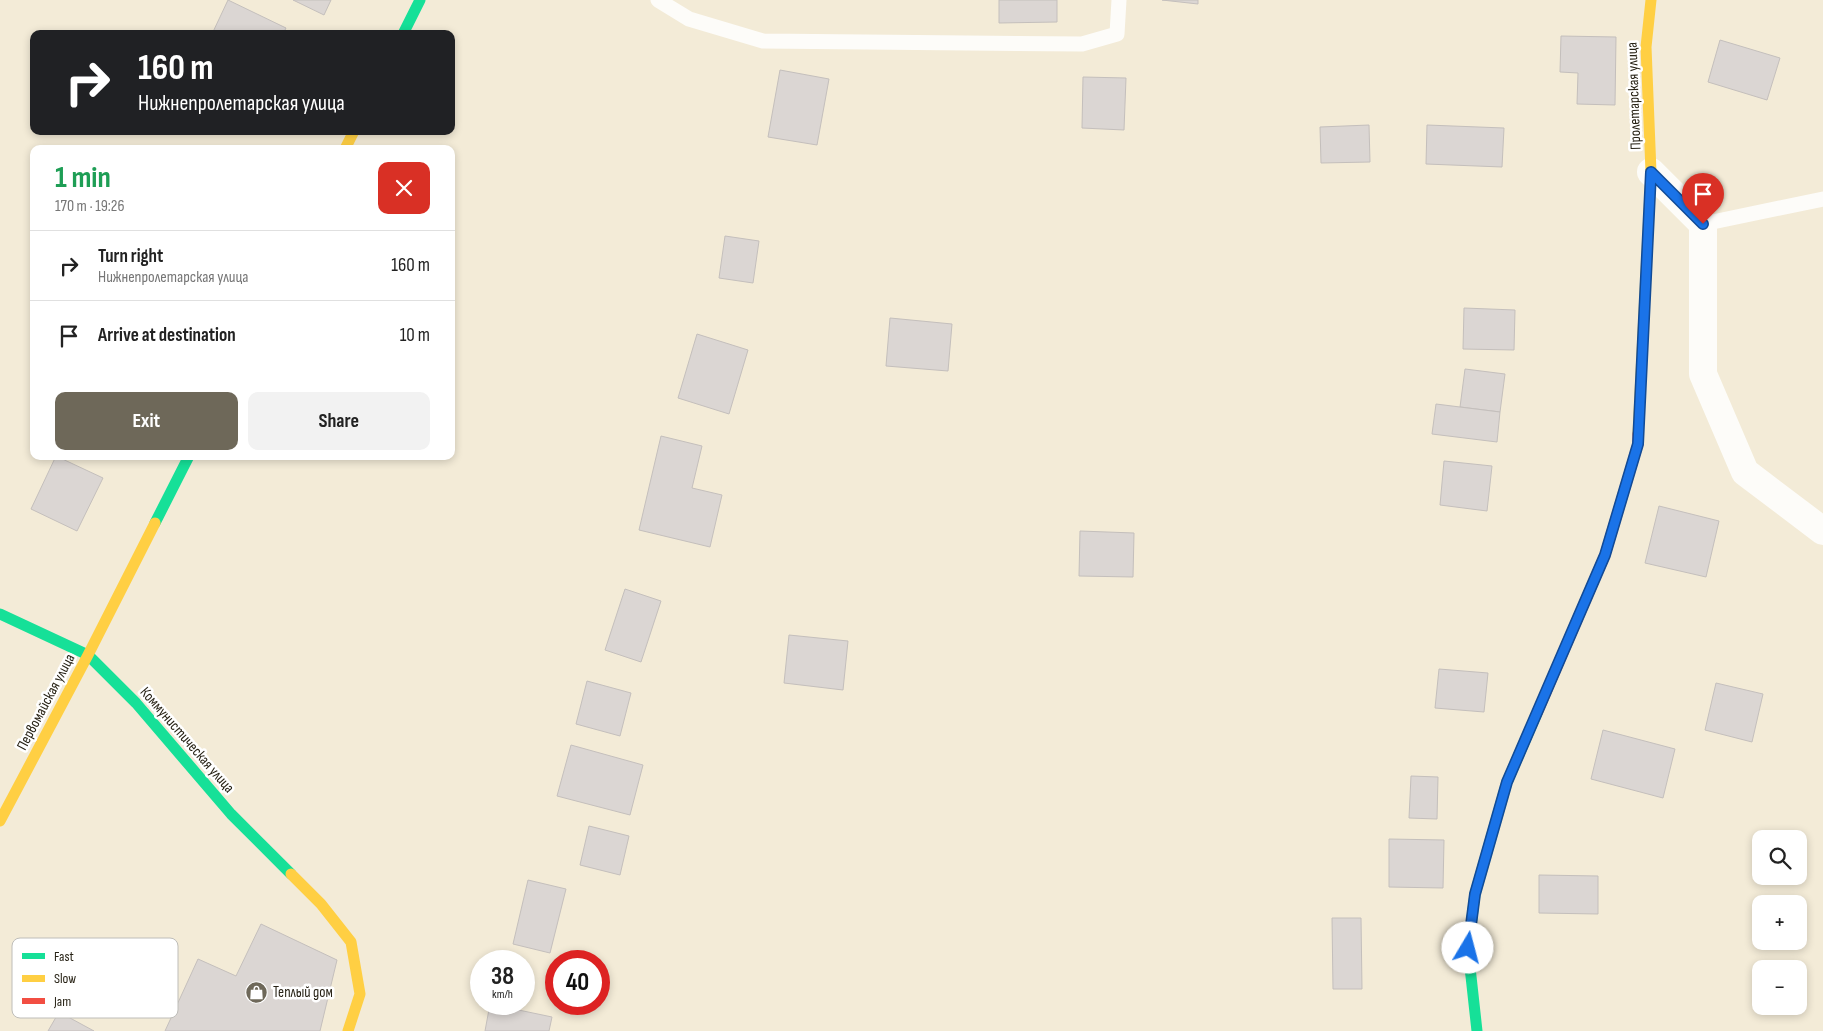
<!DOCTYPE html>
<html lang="en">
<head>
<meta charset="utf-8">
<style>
  :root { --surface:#fff; --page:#f2f2f2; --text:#222; --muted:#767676; --line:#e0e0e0; --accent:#6e6859 }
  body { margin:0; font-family:"Sofia Sans Condensed",sans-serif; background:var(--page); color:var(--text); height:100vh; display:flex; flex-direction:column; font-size:19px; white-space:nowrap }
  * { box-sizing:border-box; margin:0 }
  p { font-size:16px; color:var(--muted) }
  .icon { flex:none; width:28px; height:28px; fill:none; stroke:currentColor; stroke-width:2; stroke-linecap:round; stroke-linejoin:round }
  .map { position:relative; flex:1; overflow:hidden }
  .sheet { position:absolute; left:30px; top:145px; width:425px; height:315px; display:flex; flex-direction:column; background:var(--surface); border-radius:10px; box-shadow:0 2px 8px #0003 }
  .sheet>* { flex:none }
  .hud { position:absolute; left:30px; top:30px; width:425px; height:105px; border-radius:10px; box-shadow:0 2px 8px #0003; background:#202124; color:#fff; overflow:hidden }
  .controls { position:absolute; left:1752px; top:830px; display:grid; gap:10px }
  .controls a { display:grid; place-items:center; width:55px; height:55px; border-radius:10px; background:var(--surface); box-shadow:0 2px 8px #0003; font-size:25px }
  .speed { position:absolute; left:470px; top:950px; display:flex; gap:10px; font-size:25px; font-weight:700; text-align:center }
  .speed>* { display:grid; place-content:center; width:65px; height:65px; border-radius:50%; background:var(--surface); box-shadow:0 2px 8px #0003; line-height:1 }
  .speed small { font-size:12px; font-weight:400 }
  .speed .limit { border:8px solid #d22; background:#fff; color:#111 }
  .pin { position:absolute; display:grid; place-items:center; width:42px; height:42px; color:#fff; margin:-51px -21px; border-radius:50% 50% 50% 0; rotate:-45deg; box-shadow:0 0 5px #0007 }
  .pin .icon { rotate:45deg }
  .me { position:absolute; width:55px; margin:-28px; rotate:8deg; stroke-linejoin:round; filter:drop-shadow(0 0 4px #0008) }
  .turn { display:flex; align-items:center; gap:18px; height:105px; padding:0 25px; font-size:22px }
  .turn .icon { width:65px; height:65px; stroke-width:2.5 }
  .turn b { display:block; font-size:35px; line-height:42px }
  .round { display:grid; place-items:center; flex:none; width:52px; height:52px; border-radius:10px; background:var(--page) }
  .headline { display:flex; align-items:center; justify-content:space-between; height:85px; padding:0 25px }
  h1 { font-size:30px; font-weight:700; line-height:38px; color:#1e9e55 }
  .primary-button { display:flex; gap:10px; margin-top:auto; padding:10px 25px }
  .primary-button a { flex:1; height:58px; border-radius:10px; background:var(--accent); color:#fff; font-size:20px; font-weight:700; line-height:58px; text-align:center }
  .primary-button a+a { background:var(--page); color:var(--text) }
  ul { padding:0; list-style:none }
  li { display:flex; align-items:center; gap:15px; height:70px; padding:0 25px; border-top:1px solid var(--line) }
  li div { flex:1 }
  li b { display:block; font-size:19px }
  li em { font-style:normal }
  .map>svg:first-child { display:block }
  .building { fill:#dbd6d3; stroke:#c4bfbc }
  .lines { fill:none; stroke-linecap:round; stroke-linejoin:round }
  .lane { stroke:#fdfcf9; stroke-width:15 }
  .street { stroke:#fdfcf9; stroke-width:28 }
  .fast { stroke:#16e098; stroke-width:11 }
  .slow { stroke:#ffcf43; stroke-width:11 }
  .jam { stroke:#f24e42; stroke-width:11 }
  .route-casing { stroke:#114b97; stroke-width:12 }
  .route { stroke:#1a73e8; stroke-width:9 }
  .labels { text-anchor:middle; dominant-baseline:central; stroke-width:5; stroke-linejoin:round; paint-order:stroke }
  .street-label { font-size:15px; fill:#272215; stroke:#fff }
  .poi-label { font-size:15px; fill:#272215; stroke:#fff; text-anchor:start }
  .key { fill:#fff; stroke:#bebdb9; stroke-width:1 }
  .key-label { font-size:14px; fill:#272215 }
</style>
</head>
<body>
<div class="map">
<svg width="1823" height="1031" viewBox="0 0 1823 1031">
  <rect width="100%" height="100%" fill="#f3ebd7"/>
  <!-- building -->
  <g class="building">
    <path d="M228 0 286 28 283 34H212Z"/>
    <path d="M293 0H331L324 15Z"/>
    <path d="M999 0H1057V22L999 23Z"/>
    <path d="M1162 0H1198V4Z"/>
    <path d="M1561 36 1616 37 1615 105 1577 104 1578 73 1560 72Z"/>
    <path d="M1720 40 1780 58 1767 100 1708 82Z"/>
    <path d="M780 70 829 79 817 145 768 137Z"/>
    <path d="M1083 77 1126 78 1124 130 1082 128Z"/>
    <path d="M1369 125 1370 162 1321 163 1320 127Z"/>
    <path d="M1427 125 1504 128 1502 167 1426 164Z"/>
    <path d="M725 236 759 241 753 283 719 278Z"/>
    <path d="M1464 308 1515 310 1514 350 1463 349Z"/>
    <path d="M890 318 952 324 948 371 886 366Z"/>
    <path d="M697 334 748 350 729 414 678 398Z"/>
    <path d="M1465 369 1505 374 1500 412 1460 407Z"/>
    <path d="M1436 404 1500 412 1497 442 1432 434Z"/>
    <path d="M661 436 702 446 692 488 722 495 710 547 639 530Z"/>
    <path d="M56 456 103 478 77 531 31 509Z"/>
    <path d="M1444 461 1492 466 1487 511 1440 505Z"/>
    <path d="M1659 506 1719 521 1706 577 1645 563Z"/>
    <path d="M1080 531 1134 533 1133 577 1079 576Z"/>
    <path d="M625 589 661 601 641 662 605 650Z"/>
    <path d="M789 635 848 641 843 690 784 683Z"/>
    <path d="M1439 669 1488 673 1484 712 1435 708Z"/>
    <path d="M587 681 631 693 620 736 576 724Z"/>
    <path d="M1716 683 1763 694 1752 742 1705 730Z"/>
    <path d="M1603 730 1675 749 1663 798 1591 779Z"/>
    <path d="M571 745 643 765 630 815 557 796Z"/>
    <path d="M1411 776 1438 777 1437 819 1409 818Z"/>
    <path d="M589 826 629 836 620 875 580 865Z"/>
    <path d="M1389 839 1444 840 1443 888 1389 887Z"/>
    <path d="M1539 875 1598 876V914L1539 913Z"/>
    <path d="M528 880 566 889 550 953 513 944Z"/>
    <path d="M1332 918H1361L1362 989H1333Z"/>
    <path d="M261 924 337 960 320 1031H165L198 959 236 976Z"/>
    <path d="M490 1004 552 1017 549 1031H485Z"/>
    <path d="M59 1012 94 1031H48Z"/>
  </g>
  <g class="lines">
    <!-- lane -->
    <g class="lane">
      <path d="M658 0 689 19 763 41 1082 44 1117 34 1119 0"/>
      <path d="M1703 224 1823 199"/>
    </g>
    <!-- street -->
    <path class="street" d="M1651 172 1703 224V374L1745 472 1823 531"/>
    <!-- fast -->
    <g class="fast">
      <path d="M403 34 420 0"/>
      <path d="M155 523 189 456"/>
      <path d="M0 614 88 655 136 703 231 814 291 874"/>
      <path d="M1477 1031 1468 949 1475 894 1507 782 1537 713"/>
    </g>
    <!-- slow -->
    <g class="slow">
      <path d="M345 149 354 131"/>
      <path d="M1638 434 1651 172 1646 47 1651 0"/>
      <path d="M0 821 88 655 155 523"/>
      <path d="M291 874 321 904 351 942 360 994 348 1031"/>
    </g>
    <!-- jam -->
    <path class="jam" d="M1537 713 1605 555 1638 444V434"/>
  </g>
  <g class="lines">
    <defs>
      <path id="route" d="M1468 948 1475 894 1507 782 1605 555 1638 444 1651 172 1703 224"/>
    </defs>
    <!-- route casing -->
    <use href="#route" class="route-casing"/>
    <!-- route -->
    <use href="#route" class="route"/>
  </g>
  <!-- icons -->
  <defs>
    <symbol id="shop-disc" viewBox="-11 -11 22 22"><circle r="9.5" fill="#6e6859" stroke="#fff"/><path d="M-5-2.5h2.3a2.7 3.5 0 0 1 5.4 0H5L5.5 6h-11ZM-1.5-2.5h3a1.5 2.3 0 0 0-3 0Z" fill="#fff"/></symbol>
  </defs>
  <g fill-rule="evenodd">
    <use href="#shop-disc" x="244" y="980" width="25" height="25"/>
  </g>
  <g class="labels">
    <!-- street labels -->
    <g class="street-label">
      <text transform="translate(1634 96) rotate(-92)">Пролетарская улица</text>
      <text transform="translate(46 702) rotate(-62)">Первомайская улица</text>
      <text transform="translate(187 740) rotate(49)">Коммунистическая улица</text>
    </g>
    <!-- poi labels -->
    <g class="poi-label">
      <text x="273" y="992">Теплый дом</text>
    </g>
  </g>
  <!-- legend -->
  <rect x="12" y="938" width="166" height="80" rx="8" class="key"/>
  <rect x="22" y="953" width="23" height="6" fill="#16e098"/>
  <rect x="22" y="975" width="23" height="7" fill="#ffcf43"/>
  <rect x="22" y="998" width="23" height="6" fill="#f24e42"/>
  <g class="key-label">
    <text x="54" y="961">Fast</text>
    <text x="54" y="983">Slow</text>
    <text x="54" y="1006">Jam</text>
  </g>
</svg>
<div class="controls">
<a><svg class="icon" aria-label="search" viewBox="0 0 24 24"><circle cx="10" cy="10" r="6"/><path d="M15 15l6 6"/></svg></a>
<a>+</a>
<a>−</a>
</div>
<div class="speed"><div>38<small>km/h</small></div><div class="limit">40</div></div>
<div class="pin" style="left:1703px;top:224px;background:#d93025"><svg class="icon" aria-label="arrive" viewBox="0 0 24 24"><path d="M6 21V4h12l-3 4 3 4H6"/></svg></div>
<svg class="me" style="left:1468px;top:948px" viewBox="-20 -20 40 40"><circle r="19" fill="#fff"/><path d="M0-13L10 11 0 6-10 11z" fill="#1a73e8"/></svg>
<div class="hud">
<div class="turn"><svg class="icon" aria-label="right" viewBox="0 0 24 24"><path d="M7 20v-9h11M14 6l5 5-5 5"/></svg><div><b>160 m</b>Нижнепролетарская улица</div></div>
</div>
<section class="sheet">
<div class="headline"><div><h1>1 min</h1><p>170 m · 19:26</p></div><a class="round" style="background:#d93025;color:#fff"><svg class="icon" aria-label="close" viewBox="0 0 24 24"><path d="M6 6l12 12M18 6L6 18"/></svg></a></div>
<ul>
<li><svg class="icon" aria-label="right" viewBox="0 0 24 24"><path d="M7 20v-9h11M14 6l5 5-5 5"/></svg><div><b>Turn right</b><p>Нижнепролетарская улица</p></div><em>160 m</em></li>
<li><svg class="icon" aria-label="arrive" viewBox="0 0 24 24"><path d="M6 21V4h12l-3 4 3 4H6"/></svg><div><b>Arrive at destination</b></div><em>10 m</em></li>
</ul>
<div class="primary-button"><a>Exit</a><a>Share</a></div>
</section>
</div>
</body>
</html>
